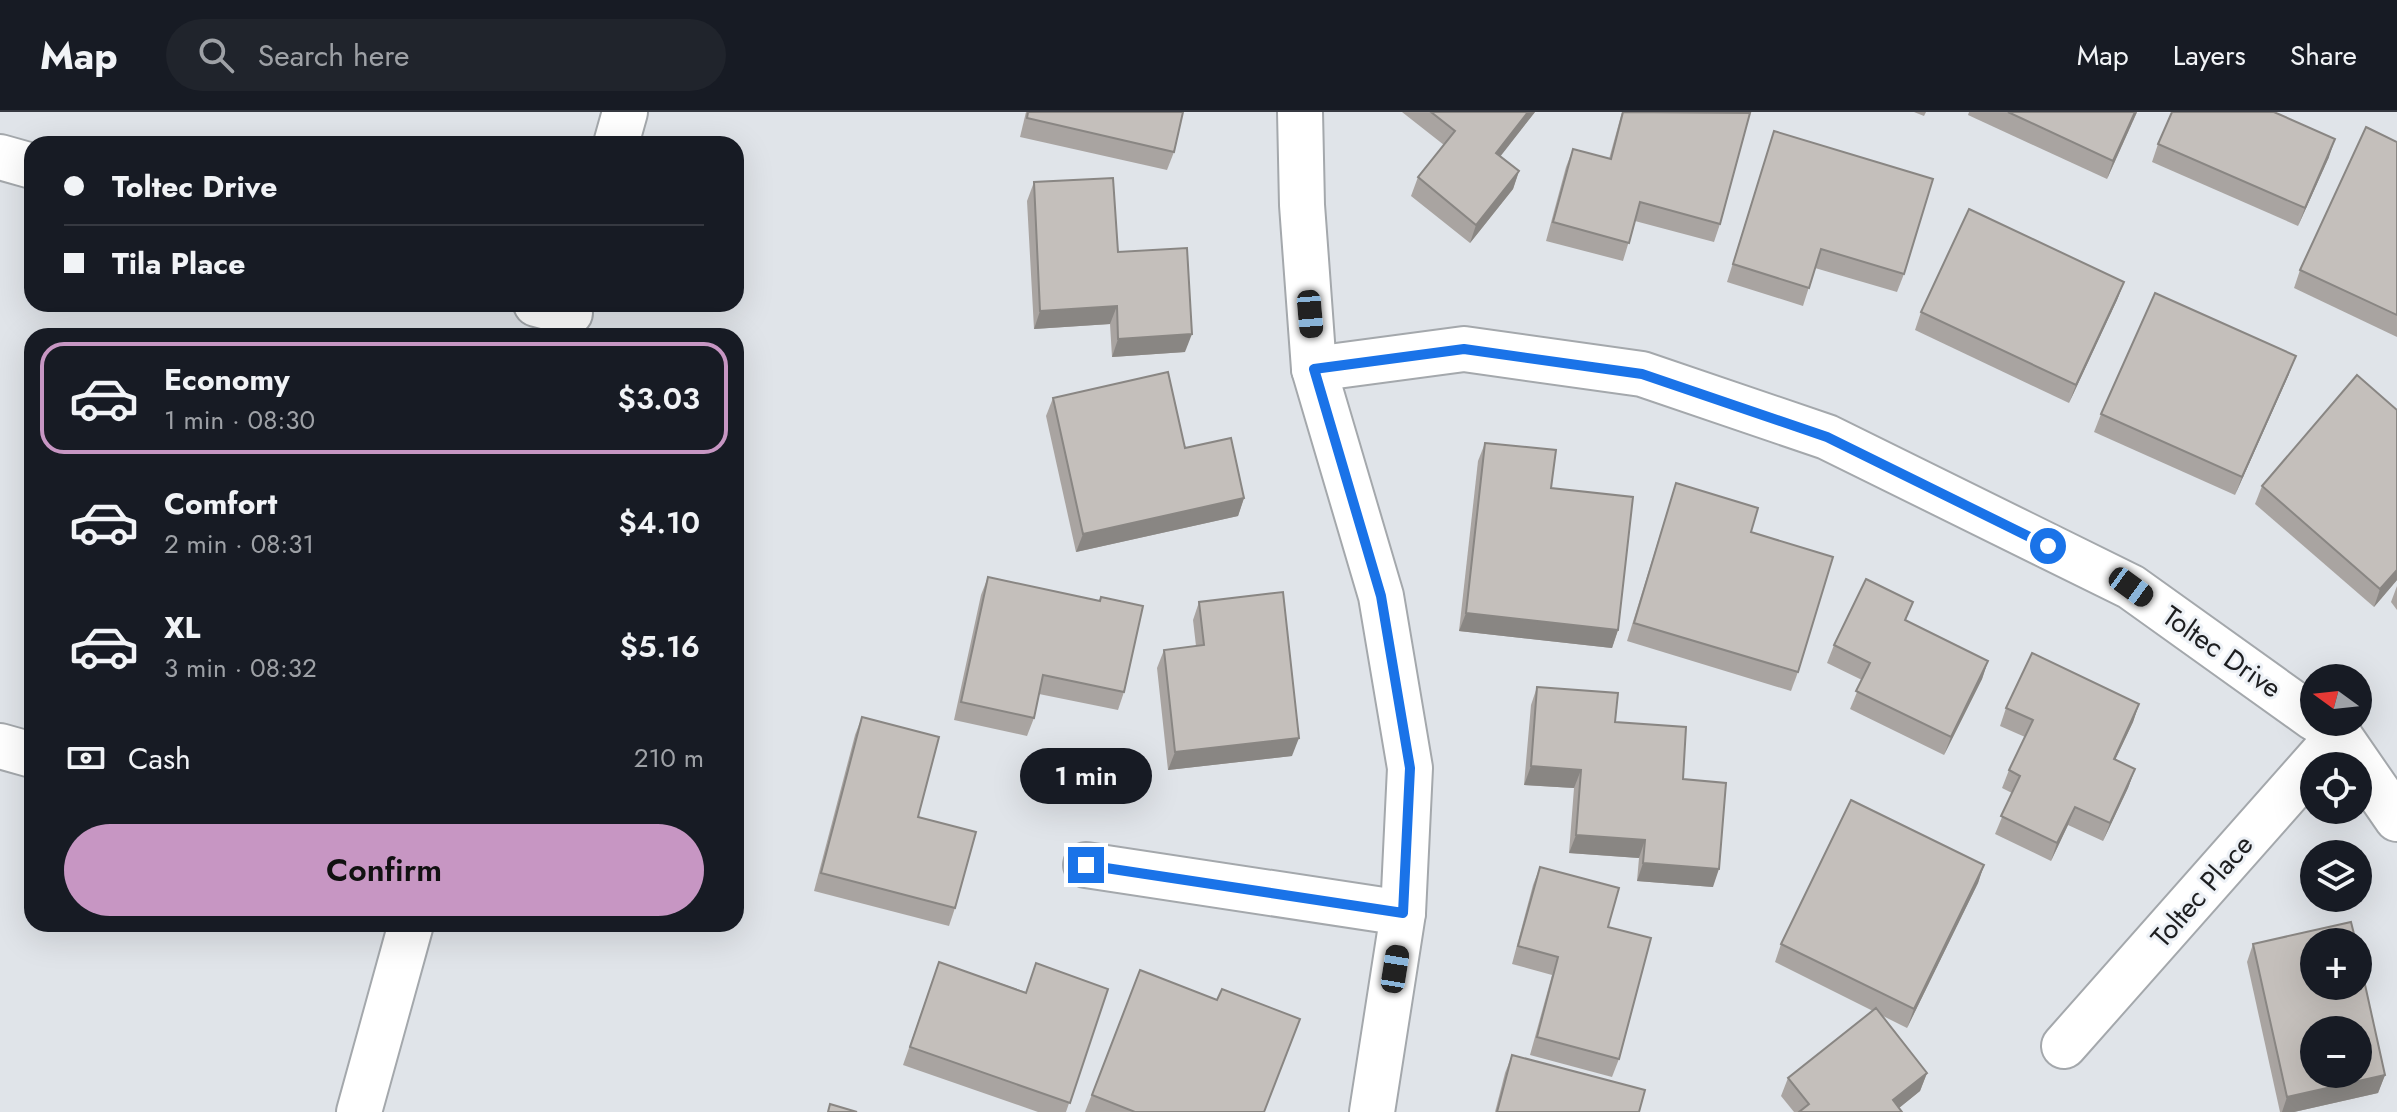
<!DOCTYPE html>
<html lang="en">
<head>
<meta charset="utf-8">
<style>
  body { margin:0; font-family:Jost,sans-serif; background:#20242c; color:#f1f3f6; height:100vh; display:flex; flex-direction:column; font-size:30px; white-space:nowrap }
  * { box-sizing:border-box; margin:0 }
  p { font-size:26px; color:#9ea1a6 }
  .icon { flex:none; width:44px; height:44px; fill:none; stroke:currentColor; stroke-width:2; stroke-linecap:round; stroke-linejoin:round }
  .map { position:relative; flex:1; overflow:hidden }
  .sheet { position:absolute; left:24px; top:216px; width:720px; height:604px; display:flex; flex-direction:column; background:#171b24; border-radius:24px; box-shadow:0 8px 32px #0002 }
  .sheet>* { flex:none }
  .hud { position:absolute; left:24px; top:24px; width:720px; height:176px; border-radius:24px; box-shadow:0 8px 32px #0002; display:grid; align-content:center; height:176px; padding:0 40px; background:#171b24 }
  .needle { width:52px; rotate:285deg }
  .fabs { position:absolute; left:2300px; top:552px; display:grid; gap:16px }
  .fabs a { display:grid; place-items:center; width:72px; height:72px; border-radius:50%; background:#171b24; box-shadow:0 8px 32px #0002; font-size:40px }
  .end { position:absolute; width:36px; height:36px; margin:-18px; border:10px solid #1a73e8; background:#fff; box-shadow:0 0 0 4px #fff }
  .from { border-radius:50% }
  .bubble { position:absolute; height:56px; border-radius:28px; background:#171b24; box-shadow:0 8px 32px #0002; font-size:26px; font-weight:600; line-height:56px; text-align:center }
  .car { position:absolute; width:24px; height:48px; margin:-24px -12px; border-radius:10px; box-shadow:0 0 6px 2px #0007; background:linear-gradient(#222 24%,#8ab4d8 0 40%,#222 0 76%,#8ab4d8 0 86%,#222 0) }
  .hud b { display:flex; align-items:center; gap:28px; height:76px; font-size:30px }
  .hud b+b { border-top:2px solid #363941 }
  .hud i { width:20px; height:20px; background:#f1f3f6 }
  ul { padding:14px 0 0; list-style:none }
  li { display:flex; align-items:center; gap:24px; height:112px; margin:0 16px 12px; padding:0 24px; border:4px solid transparent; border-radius:24px }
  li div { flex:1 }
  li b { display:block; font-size:30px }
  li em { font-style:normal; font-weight:600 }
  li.selected { border-color:#c796c3 }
  li>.icon { width:72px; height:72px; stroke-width:1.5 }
  .pay { display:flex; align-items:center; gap:20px; height:88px; padding:0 40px; font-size:30px }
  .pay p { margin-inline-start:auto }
  .button { display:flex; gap:16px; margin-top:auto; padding:16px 40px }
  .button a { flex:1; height:92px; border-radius:48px; background:#c796c3; color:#111; font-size:32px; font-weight:600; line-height:92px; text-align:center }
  header { display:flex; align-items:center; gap:48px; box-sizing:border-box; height:112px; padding:0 40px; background:#171b24; border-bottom:2px solid #363941 }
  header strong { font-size:38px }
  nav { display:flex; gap:44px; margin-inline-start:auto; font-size:28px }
  .search { width:560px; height:72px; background:#20242c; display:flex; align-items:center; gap:20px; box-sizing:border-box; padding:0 28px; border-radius:44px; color:#9ea1a6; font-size:30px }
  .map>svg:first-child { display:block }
</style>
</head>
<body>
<header>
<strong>Map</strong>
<div class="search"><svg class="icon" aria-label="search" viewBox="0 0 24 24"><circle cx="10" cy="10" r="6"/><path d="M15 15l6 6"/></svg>Search here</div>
<nav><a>Map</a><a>Layers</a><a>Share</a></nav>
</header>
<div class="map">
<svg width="2397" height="1000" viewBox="0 0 2397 1000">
  <rect width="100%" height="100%" fill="#e0e4e9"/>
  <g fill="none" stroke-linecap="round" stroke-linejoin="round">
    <defs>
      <g id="minor">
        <polyline points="1300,0 1302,93 1314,257 1381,484 1410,656 1403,801 1372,1000"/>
        <polyline points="616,32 625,0"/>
        <polyline points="0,45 32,54"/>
        <polyline points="536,192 570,201"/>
        <polyline points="1314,257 1464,237 1642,262 1827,325 2131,475 2314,606"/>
        <polyline points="2320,610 2339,623 2397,707"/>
        <polyline points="0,634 32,643"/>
        <polyline points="1086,753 1403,801"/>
        <polyline points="2064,934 2339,623"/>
        <polyline points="359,1000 411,812"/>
      </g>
    </defs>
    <use href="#minor" stroke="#a4a8ac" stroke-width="48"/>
    <use href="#minor" stroke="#fff" stroke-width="44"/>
  </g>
  <g fill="#a9a4a1">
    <polygon points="1026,0 1183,0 1174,40 1167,58 1020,25"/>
    <polygon points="1402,0 1535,0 1500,44 1519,59 1513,77 1470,131 1411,84 1418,65 1444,33"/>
    <polygon points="1622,0 1747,0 1720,112 1714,130 1635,109 1623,149 1546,129 1566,55 1573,37 1609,47"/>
    <polygon points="1914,0 1926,0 1924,4"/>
    <polygon points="1969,0 2137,0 2107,67 1968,3"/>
    <polygon points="1774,19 1904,162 1897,180 1815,156 1803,194 1727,170"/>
    <polygon points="2397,30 2397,225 2294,176 2300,158"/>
    <polygon points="2158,32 2329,45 2298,114 2152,50"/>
    <polygon points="1034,70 1118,140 1185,240 1112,245 1110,212 1034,217 1027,89"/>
    <polygon points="2124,170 2117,188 2069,291 1915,218 1921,200"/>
    <polygon points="2289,262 2235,383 2094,320 2101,302"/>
    <polygon points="1053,286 1185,336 1244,386 1238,404 1076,440 1046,304"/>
    <polygon points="2397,298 2397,468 2374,495 2255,392 2262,374"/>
    <polygon points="1485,331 1551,376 1618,518 1612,536 1459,519 1478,349"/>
    <polygon points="1676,371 1751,420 1798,560 1791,579 1627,529"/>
    <polygon points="988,465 1124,580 1118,598 1039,582 1034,606 1027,624 954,608 981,483"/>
    <polygon points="2397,474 2397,498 2391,490"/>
    <polygon points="1199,490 1292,644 1168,658 1157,556 1164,538 1196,534 1193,508"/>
    <polygon points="1906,509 1988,549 1982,567 1944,643 1850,597 1862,568 1827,551 1834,533"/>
    <polygon points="1537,575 1615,610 1683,667 1713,775 1637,769 1639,746 1569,741 1574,676 1524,673 1531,593"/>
    <polygon points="2139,592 2133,610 2115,648 2135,657 2128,676 2103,729 2068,713 2051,749 1995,722 2012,681 2002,676 2009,658 2025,625 2000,614 2006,596"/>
    <polygon points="862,605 918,705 955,796 949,814 814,779 855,623"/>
    <polygon points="1984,753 1978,771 1907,916 1881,903 1927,961 1920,979 1899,996 1902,1000 1794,1000 1781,984 1788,966 1873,899 1775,850 1781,832"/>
    <polygon points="1540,755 1608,815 1619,947 1612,965 1530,943 1552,863 1512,852 1533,773"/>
    <polygon points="2253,832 2385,963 2378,981 2294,1000 2280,1000 2247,850"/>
    <polygon points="939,850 1026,880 1108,877 1066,1000 1038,1000 903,953"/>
    <polygon points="1140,858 1217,888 1264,1000 1085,1000"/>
    <polygon points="1512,943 1639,1000 1495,1000 1505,961"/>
  </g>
  <g fill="#898683">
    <polygon points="1528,0 1535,0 1489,59 1496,41"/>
    <polygon points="2135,0 2137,0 2107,67 2113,49"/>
    <polygon points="2335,27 2329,45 2298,114 2305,96"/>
    <polygon points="1519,59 1513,77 1470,131 1476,113"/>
    <polygon points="2124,170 2117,188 2069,291 2076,273"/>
    <polygon points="1117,194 1110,212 1034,217 1040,199"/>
    <polygon points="1192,222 1185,240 1112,245 1118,227"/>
    <polygon points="2296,244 2289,262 2235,383 2242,365"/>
    <polygon points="1244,386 1238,404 1076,440 1083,422"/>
    <polygon points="2397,458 2397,468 2374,495 2380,477"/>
    <polygon points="1466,501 1618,518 1612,536 1459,519"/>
    <polygon points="1988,549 1982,567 1944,643 1951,625"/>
    <polygon points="2139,592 2133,610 2107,665 2114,647"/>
    <polygon points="1299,626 1292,644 1168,658 1175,640"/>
    <polygon points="1531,654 1581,658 1574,676 1524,673"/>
    <polygon points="2135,657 2128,676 2103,729 2110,711"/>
    <polygon points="2075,695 2068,713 2051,749 2057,731"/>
    <polygon points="1576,723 1645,728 1639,746 1569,741"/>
    <polygon points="1643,751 1719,757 1713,775 1637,769"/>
    <polygon points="1984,753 1978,771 1907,916 1914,897"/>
    <polygon points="1927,961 1920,979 1894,1000 1893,988"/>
    <polygon points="2385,963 2378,981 2294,1000 2282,1000 2287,985"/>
  </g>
  <g fill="#c4bfbb" stroke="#898683" stroke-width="2" fill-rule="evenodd">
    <polygon points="1028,0 1183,0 1174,40 1027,6"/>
    <polygon points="1431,0 1528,0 1496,41 1519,59 1476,113 1418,65 1455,19"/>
    <polygon points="1623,0 1750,1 1720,112 1640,90 1629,131 1553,110 1573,37 1611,47"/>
    <polygon points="2008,0 2135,0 2113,49"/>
    <polygon points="2172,0 2274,0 2335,27 2305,96 2158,32"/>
    <polygon points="2366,15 2397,30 2397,203 2300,158"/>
    <polygon points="1774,19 1933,67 1904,162 1821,137 1809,176 1733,152"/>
    <polygon points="1113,66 1118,140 1187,136 1192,222 1118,227 1117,194 1040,199 1034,70"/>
    <polygon points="1969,97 2124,170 2076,273 1921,200"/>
    <polygon points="2155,181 2296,244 2242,365 2101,302"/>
    <polygon points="1168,260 1185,336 1231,326 1244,386 1083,422 1053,286"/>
    <polygon points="2357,263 2397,298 2397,458 2380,477 2262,374"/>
    <polygon points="1485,331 1556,338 1551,376 1633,385 1618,518 1466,501"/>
    <polygon points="1676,371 1758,396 1751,420 1833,445 1798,560 1634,511"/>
    <polygon points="988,465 1100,489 1101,485 1143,494 1124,580 1043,563 1034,606 961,590"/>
    <polygon points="1866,467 1913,490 1905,508 1988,549 1951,625 1856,579 1870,551 1834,533"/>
    <polygon points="1283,480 1299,626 1175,640 1164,538 1204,533 1199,490"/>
    <polygon points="2032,541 2139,592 2114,647 2135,657 2110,711 2075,695 2057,731 2001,704 2020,664 2009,658 2033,608 2006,596"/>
    <polygon points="1537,575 1618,581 1615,610 1686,615 1683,667 1726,671 1719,757 1643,751 1645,728 1576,723 1581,658 1531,654"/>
    <polygon points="862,605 939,625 918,705 976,720 955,796 821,761"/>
    <polygon points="1851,688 1984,753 1914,897 1781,832"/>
    <polygon points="1540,755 1619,776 1608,815 1651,826 1619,947 1537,925 1558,845 1518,834"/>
    <path d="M2351,810L2356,830H2314V874H2358V841L2385,963L2287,985L2253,832ZM2314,918H2358V962H2314Z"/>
    <polygon points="939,850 1026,881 1036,851 1108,877 1070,991 910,935"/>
    <polygon points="1140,858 1217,888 1222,877 1300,907 1264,1000 1135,1000 1092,983"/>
    <polygon points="1876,896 1927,961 1893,988 1902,1000 1799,1000 1809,992 1788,966"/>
    <polygon points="1512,943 1645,978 1639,1000 1497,1000"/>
    <polygon points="830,992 857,1000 828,1000"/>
  </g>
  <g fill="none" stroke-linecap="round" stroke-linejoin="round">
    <polyline stroke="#1a73e8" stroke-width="10" points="1086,753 1403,801 1410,656 1381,484 1314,257 1464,237 1642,262 1827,325 2048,434"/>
  </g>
  <g text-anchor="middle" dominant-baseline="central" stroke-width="6" stroke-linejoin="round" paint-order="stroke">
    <g font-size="28" fill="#1d1e20" stroke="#edf1f6">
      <text transform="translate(2222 540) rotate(35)">Toltec Drive</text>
      <text transform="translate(2202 779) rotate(-49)">Toltec Place</text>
    </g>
  </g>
</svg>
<div class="fabs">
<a><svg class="needle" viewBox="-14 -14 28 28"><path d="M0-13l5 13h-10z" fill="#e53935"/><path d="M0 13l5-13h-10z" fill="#9ea1a6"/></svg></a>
<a><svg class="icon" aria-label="locate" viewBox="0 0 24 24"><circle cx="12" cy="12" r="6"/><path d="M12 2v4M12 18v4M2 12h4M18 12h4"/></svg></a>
<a><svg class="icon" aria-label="layers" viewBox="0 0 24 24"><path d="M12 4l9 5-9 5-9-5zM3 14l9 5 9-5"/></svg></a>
<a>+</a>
<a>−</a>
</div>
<i class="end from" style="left:2048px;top:434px"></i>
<i class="end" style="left:1086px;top:753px"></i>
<div class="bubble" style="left:1020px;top:636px;width:132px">1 min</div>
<i class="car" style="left:1310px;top:202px;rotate:175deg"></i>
<i class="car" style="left:2131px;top:475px;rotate:126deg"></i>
<i class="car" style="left:1395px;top:857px;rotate:9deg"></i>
<div class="hud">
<b><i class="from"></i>Toltec Drive</b>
<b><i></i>Tila Place</b>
</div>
<section class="sheet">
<ul>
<li class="selected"><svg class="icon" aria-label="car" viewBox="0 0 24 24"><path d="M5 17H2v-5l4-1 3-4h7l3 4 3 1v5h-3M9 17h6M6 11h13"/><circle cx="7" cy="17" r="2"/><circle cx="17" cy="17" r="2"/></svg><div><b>Economy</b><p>1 min · 08:30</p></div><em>$3.03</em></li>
<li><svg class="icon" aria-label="car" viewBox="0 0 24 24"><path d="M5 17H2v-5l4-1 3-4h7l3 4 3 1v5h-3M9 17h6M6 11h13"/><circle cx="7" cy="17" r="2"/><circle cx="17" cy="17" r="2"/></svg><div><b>Comfort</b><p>2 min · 08:31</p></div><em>$4.10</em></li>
<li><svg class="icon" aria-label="car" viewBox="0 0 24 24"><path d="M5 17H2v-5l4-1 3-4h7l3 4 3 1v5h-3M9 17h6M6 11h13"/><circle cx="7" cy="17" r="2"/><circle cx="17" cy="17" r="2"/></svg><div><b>XL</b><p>3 min · 08:32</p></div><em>$5.16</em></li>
</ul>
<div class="pay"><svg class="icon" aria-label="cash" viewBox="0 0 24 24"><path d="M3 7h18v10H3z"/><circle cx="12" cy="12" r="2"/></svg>Cash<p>210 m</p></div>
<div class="button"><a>Confirm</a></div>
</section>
</div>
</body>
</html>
